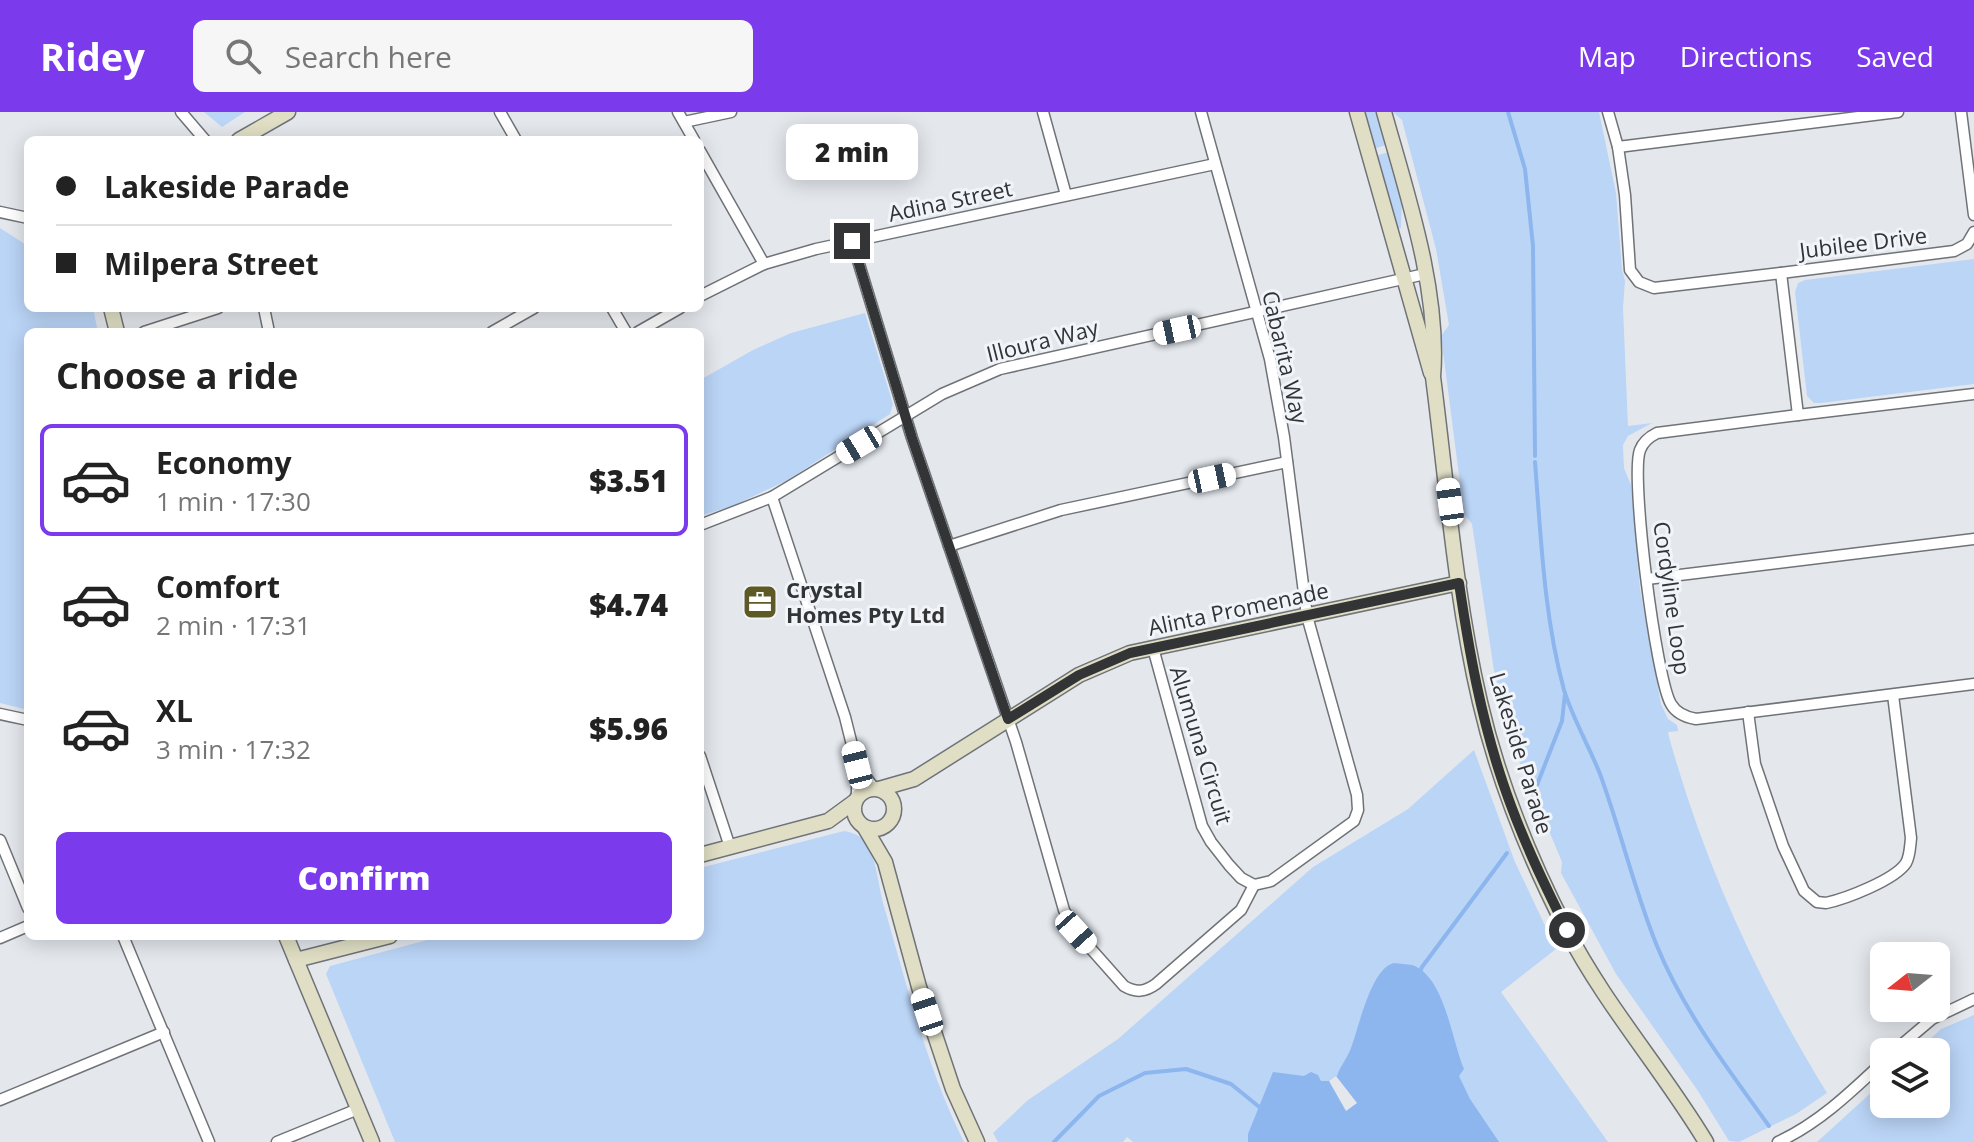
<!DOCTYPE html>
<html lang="en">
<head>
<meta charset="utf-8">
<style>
  body { margin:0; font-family:"Open Sans",sans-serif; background:#f6f6f6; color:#222; height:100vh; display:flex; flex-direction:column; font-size:30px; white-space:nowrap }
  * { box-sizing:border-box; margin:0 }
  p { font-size:26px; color:#767676 }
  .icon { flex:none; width:44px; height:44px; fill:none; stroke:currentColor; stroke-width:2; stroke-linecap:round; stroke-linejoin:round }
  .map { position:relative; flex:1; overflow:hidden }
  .drawer { position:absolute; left:24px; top:216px; width:680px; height:612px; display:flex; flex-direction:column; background:#fff; border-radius:12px; box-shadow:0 4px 20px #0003 }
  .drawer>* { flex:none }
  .banner { position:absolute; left:24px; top:24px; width:680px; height:176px; border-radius:12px; box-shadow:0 4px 20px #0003; display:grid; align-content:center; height:176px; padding:0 32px; background:#fff }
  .needle { width:52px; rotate:253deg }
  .fabs { position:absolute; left:1870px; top:830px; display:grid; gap:16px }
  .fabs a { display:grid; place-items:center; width:80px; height:80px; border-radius:12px; background:#fff; box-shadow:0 4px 20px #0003; font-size:40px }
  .end { position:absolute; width:36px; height:36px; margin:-18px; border:10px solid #333436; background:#fff; box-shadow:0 0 0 4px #fff }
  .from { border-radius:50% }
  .bubble { position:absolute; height:56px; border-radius:12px; background:#fff; box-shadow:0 4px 20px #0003; font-size:26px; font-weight:800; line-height:56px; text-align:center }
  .car { position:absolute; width:24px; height:48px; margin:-24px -12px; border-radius:10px; box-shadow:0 0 6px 2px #0007; background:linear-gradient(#fff 24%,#345 0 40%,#fff 0 76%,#345 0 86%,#fff 0) }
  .banner b { display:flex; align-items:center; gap:28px; height:76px; font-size:30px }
  .banner b+b { border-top:2px solid #e0e0e0 }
  .banner i { width:20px; height:20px; background:#222 }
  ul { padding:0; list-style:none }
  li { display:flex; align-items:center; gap:24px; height:112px; margin:0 16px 12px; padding:0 16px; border:4px solid transparent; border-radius:12px }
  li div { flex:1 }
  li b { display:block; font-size:30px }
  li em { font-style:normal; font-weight:800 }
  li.active { border-color:#7c3aed }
  li>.icon { width:72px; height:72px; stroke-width:1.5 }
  h2 { padding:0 32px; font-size:36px; line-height:96px }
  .action { display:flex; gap:16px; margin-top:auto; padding:16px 32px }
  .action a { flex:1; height:92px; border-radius:12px; background:#7c3aed; color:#fff; font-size:32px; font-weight:800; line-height:92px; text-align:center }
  header { display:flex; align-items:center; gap:48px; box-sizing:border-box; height:112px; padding:0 40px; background:#7c3aed; color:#fff }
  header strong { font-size:38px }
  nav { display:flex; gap:44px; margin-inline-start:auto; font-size:28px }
  .search { width:560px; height:72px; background:#f6f6f6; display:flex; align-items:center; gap:20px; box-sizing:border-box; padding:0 28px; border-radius:12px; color:#767676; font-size:30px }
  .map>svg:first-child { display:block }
</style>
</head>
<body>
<header>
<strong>Ridey</strong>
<div class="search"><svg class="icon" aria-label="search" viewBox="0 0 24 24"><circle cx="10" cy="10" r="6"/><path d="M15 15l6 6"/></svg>Search here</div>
<nav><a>Map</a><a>Directions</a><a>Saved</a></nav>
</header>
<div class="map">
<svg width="1974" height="1030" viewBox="0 0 1974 1030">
  <rect width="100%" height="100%" fill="#e4e8ed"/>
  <g fill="#bbd5f7">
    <polygon points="204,0 245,0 222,15"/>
    <polygon points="1363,0 1377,0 1386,33 1373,37"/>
    <path d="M1393,0H1599L1616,81L1622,157L1625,169L1623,196L1628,314L1652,311L1628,324L1623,333L1624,356L1631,373L1640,477L1661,592L1668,607L1677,613L1678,619L1668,620L1669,625C1705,754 1757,867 1827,981L1796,1002L1739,1030L1729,1029L1698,979L1616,862L1561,761L1562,750L1547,714L1539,710L1511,624L1494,559L1472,412L1464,402L1441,224L1449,213L1436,137L1402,8Z"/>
    <polygon points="1389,40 1402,87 1401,116 1396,117 1375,44"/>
    <polygon points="0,116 28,134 28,196 93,196 98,220 28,220 28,598 0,591"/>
    <polygon points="1974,147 1974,272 1821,291 1814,291 1807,284 1795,180 1798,171 1805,168"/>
    <polygon points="865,201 893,292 890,302 786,369 732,394 700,404 700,268 753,238 791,221"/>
    <polygon points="1474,638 1515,750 1556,837 1501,880 1608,1030 1133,1030 1127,1025 1123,1030 998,1030 993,1021 1028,988 1118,927 1313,755 1408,697"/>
    <path d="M844,719C855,721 864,725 869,735C878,755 879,781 886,801C908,878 928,958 964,1030H395L326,862L330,854L442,824H700V756Z"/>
    <polygon points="1974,903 1974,1030 1817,1030 1884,969 1884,992 1936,992 1936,940 1916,940 1941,917"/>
  </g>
  <path fill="#8cb6ed" d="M1394,851C1399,852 1407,852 1412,853C1445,864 1452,930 1464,957L1459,964L1470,987L1499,1030H1248V1022L1273,960L1304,964L1311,960L1318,963L1321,969H1329L1337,964C1340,954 1347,947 1351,936C1359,915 1371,856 1394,851Z"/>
  <polygon fill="#e4e8ed" points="1336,964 1357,991 1346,999 1329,969"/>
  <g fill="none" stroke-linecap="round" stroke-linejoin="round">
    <g stroke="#8cb6ed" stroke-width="4">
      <polyline points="1508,0 1525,57 1533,134 1535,344"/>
      <path d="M1535,350C1541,426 1544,505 1564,578C1573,607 1589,634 1600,662C1621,719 1634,778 1657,834C1684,900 1728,957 1769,1014"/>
      <polyline points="1535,678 1562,609 1565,582"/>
      <polyline points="1419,863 1422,855 1507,741"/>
      <polyline points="1054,1030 1099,984 1145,961 1186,957 1231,972 1263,998"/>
    </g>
    <defs>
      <g id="street">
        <polyline points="181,0 205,28"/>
        <polyline points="500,0 516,28"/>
        <polyline points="678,0 694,28"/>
        <polyline points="1043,0 1066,83"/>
        <polyline points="1608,0 1618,35 1625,83 1630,158 1639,170 1654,176 1781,161"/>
        <polyline points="1961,0 1974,103"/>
        <polyline points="684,10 731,0"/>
        <polyline points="1618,35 1898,0"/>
        <polyline points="700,39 764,152"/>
        <polyline points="0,100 28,106"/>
        <polyline points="1974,120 1967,132 1954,139 1781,161 1798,303 1974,282"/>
        <path d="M852,129L912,326L1016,630L1064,798L1076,820L1124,874C1136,881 1145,880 1156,872L1241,798L1254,773"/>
        <polyline points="700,184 764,152 816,137 1215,52"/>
        <polyline points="264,196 269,220"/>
        <polyline points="612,196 626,220"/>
        <polyline points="144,220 218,196"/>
        <polyline points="492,220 534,196"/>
        <polyline points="638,220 680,196"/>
        <path d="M1798,303L1657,321C1649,325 1643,330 1640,338C1630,364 1656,567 1671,592C1676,601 1685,605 1696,607L1974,572"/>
        <polyline points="772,385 845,605 857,653 857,684"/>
        <polyline points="700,413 772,385 942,282 1000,257 1425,162"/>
        <polyline points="949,434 1061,398 1287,350"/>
        <polyline points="1647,467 1974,427"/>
        <polyline points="1153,536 1202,714 1211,730 1229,753 1241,766 1254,773 1271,769 1354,709 1358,698 1357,683 1307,504 1284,325 1270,247 1201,0"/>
        <path d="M1748,600L1755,652L1783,734L1804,779L1817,790L1826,791C1845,787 1895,768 1906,751C1910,744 1910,735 1911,726L1893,583"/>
        <polyline points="0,602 28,608"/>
        <polyline points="700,644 730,735"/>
        <polyline points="858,655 874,676"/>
        <polyline points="0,728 28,796"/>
        <polyline points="123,824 209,1030"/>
        <polyline points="0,826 28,814"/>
        <polyline points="1893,940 1932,907 1974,887"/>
        <polyline points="0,988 164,920"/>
        <polyline points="277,1030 358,997"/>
        <path d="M1778,1030C1819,1011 1851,980 1884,949"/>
      </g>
      <g id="secondary">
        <polyline points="1357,0 1431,261"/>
        <path d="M1384,0C1407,82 1440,179 1433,265C1447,373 1455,483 1480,590C1498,668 1529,745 1566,817C1605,893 1662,957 1706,1030"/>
        <polyline points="239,28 288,0"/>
        <polyline points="111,196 117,220"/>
        <circle cx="874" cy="697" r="20"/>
        <polyline points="879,677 914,667 1079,563 1130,541 1459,471"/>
        <polyline points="865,716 885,750 919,875 953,977 977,1030"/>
        <polyline points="700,743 828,709 854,690"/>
        <polyline points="286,824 372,1030"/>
        <polyline points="296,848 390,824"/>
      </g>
    </defs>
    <use href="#street" stroke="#6f7377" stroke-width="13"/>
    <use href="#secondary" stroke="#6f7377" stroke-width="17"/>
    <use href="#street" stroke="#fff" stroke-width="10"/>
    <use href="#secondary" stroke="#e0dfc5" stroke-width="14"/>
  </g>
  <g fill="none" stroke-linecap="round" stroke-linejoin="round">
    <path stroke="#333436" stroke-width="10" d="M852,129L912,326L1008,607L1079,563L1130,541L1459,471C1469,539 1481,606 1503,671C1520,722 1543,770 1567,818"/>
  </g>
  <defs>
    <symbol id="office-square" viewBox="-11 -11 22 22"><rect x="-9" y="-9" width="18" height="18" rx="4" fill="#5d5a26" stroke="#f1f5fa"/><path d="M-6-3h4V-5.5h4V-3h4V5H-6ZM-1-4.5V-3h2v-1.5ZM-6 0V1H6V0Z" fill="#fff"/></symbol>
  </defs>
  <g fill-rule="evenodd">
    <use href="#office-square" x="740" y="470" width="40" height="40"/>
  </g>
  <g text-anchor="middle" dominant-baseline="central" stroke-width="6" stroke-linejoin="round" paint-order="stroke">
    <g font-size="22" fill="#333436" stroke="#f1f5fa">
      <text transform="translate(950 88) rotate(-12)">Adina Street</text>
      <text transform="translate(1863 130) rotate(-7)">Jubilee Drive</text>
      <text transform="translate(1042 228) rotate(-14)">Illoura Way</text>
      <text transform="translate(1286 245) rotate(77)">Cabarita Way</text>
      <text transform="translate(1673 486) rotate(82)">Cordyline Loop</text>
      <text transform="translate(1238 496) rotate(-12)">Alinta Promenade</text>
      <text transform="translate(1202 633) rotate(73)">Alumuna Circuit</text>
      <text transform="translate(1522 641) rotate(73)">Lakeside Parade</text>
    </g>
    <g font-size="22" font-weight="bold" fill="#333436" stroke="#f1f5fa" text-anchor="start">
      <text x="786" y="477">Crystal<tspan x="786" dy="25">Homes Pty Ltd</tspan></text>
    </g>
  </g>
</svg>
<div class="fabs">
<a><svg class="needle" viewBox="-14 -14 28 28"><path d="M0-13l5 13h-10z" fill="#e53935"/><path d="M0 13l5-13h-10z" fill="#767676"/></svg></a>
<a><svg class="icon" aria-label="layers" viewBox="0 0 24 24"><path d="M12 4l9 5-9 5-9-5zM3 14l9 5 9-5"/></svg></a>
</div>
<i class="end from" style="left:1567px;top:818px"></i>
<i class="end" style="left:852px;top:129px"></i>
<div class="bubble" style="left:786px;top:12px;width:132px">2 min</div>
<i class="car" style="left:1177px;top:218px;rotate:258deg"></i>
<i class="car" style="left:859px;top:333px;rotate:239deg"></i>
<i class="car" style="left:1212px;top:366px;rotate:78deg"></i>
<i class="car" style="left:1450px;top:390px;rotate:352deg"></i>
<i class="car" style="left:857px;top:653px;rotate:346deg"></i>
<i class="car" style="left:1076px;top:820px;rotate:138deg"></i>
<i class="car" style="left:927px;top:900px;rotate:342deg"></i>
<div class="banner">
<b><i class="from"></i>Lakeside Parade</b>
<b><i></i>Milpera Street</b>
</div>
<section class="drawer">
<h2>Choose a ride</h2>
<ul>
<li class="active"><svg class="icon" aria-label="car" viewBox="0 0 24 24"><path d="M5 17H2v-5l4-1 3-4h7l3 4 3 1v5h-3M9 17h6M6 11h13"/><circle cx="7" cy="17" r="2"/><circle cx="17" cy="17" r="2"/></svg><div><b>Economy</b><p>1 min · 17:30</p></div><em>$3.51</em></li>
<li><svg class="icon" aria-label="car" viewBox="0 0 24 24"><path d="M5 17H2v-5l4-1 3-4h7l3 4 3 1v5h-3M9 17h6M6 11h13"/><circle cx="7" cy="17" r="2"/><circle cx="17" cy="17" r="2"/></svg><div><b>Comfort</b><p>2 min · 17:31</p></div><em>$4.74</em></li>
<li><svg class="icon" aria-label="car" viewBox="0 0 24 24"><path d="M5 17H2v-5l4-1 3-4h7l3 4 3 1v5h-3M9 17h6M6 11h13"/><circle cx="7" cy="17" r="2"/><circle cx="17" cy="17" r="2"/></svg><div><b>XL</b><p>3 min · 17:32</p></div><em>$5.96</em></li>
</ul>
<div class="action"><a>Confirm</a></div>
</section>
</div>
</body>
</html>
